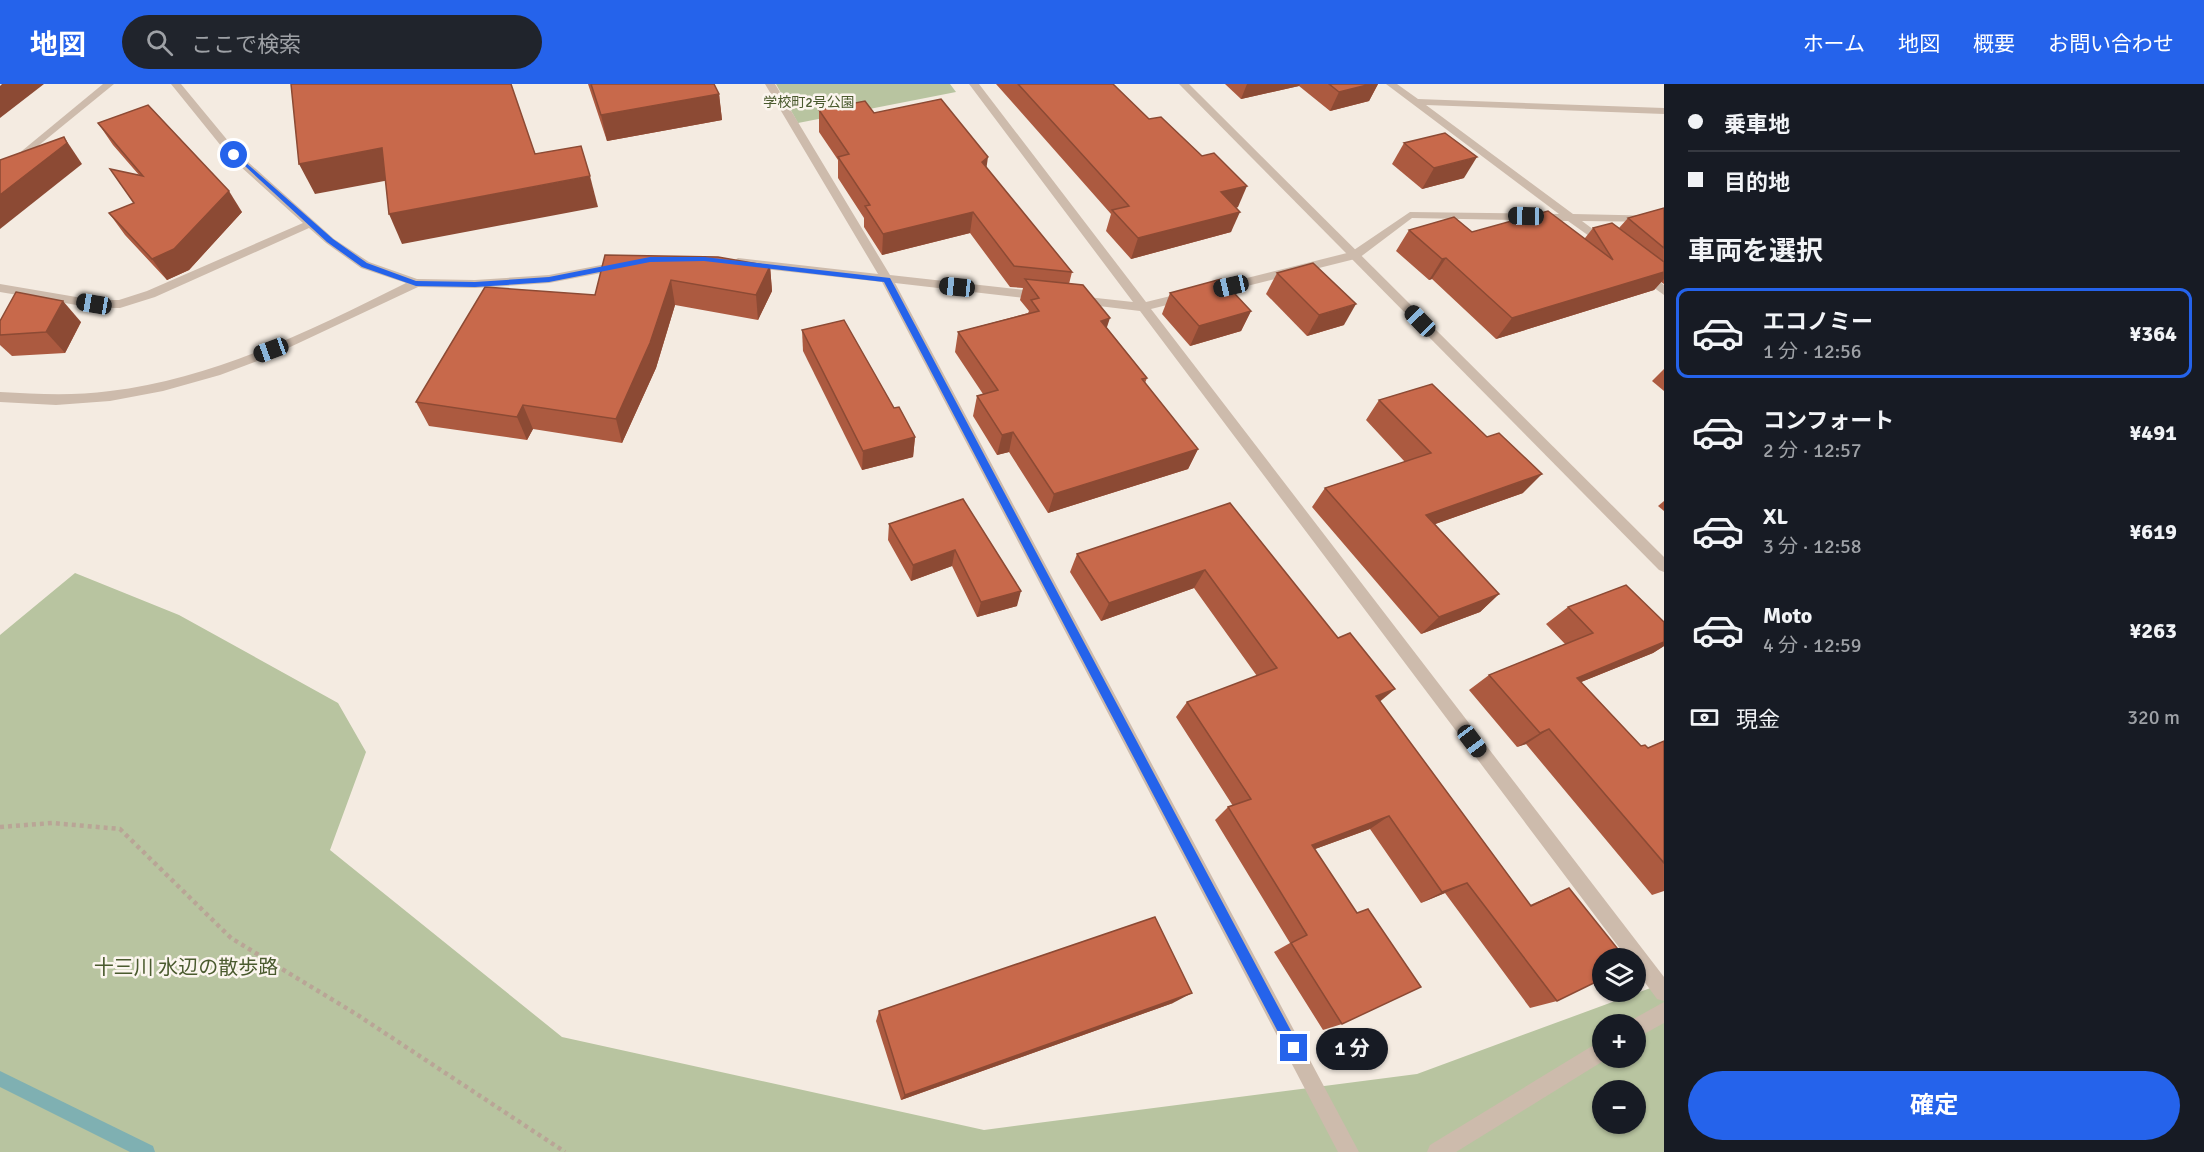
<!DOCTYPE html>
<html lang="ja">
<head>
<meta charset="utf-8">
<style>
  body { margin:0; font-family:Signika,"Noto Sans JP",sans-serif; background:#20242c; color:#f1f3f6; height:100vh; display:flex; flex-direction:column; font-size:22px; white-space:nowrap }
  * { box-sizing:border-box; margin:0 }
  p { font-size:20px; color:#9ea1a6 }
  .icon { flex:none; width:33px; height:33px; fill:none; stroke:currentColor; stroke-width:2; stroke-linecap:round; stroke-linejoin:round }
  .map { position:relative; flex:1; overflow:hidden }
  .sheet { display:flex; flex-direction:column; background:#171b24; width:540px }
  .sheet>* { flex:none }
  .top-card { display:grid; align-content:center; height:132px; padding:0 24px; background:#171b24 }
  .fabs { position:absolute; left:1592px; top:864px; display:grid; gap:12px }
  .fabs a { display:grid; place-items:center; width:54px; height:54px; border-radius:50%; background:#171b24; box-shadow:0 2px 4px #0004; font-size:30px }
  .end { position:absolute; width:27px; height:27px; margin:-14px; border:8px solid #2563eb; background:#fff; box-shadow:0 0 0 3px #fff }
  .from { border-radius:50% }
  .bubble { position:absolute; height:42px; border-radius:21px; background:#171b24; box-shadow:0 2px 4px #0004; font-size:20px; font-weight:700; line-height:42px; text-align:center }
  .car { position:absolute; width:18px; height:36px; margin:-18px -9px; border-radius:8px; box-shadow:0 0 4px 2px #0007; background:linear-gradient(#222 24%,#8ab4d8 0 40%,#222 0 76%,#8ab4d8 0 86%,#222 0) }
  .top-card b { display:flex; align-items:center; gap:21px; height:57px; font-size:22px }
  .top-card b+b { border-top:2px solid #363941 }
  .top-card i { width:15px; height:15px; background:#f1f3f6 }
  ul { padding:0; list-style:none }
  li { display:flex; align-items:center; gap:18px; height:90px; margin:0 12px 9px; padding:0 12px; border:3px solid transparent; border-radius:12px }
  li div { flex:1 }
  li b { display:block; font-size:22px }
  li em { font-style:normal; font-weight:700 }
  li.active { border-color:#2563eb }
  li>.icon { width:54px; height:54px; stroke-width:1.5 }
  h2 { padding:0 24px; font-size:27px; line-height:72px }
  .pay { display:flex; align-items:center; gap:15px; height:66px; padding:0 24px; font-size:22px }
  .pay p { margin-inline-start:auto }
  .primary-button { display:flex; gap:12px; margin-top:auto; padding:12px 24px }
  .primary-button a { flex:1; height:69px; border-radius:36px; background:#2563eb; color:#fff; font-size:24px; font-weight:700; line-height:69px; text-align:center }
  header { display:flex; align-items:center; gap:36px; box-sizing:border-box; height:84px; padding:0 30px; background:#2563eb; color:#fff }
  header strong { font-size:28px }
  nav { display:flex; gap:33px; margin-inline-start:auto; font-size:21px }
  .search { width:420px; height:54px; background:#20242c; display:flex; align-items:center; gap:15px; box-sizing:border-box; padding:0 21px; border-radius:33px; color:#9ea1a6; font-size:22px }
  main { display:flex; flex:1; min-height:0 }
  .map>svg:first-child { display:block }
</style>
</head>
<body>
<header>
<strong>地図</strong>
<div class="search"><svg class="icon" aria-label="search" viewBox="0 0 24 24"><circle cx="10" cy="10" r="6"/><path d="M15 15l6 6"/></svg>ここで検索</div>
<nav><a>ホーム</a><a>地図</a><a>概要</a><a>お問い合わせ</a></nav>
</header>
<main>
<div class="map">
<svg width="1664" height="1068" viewBox="0 0 1664 1068">
  <rect width="100%" height="100%" fill="#f4ebe1"/>
  <g fill="#b8c4a0" fill-rule="evenodd">
    <polygon points="776,0 950,0 956,8 798,39"/>
    <path d="M75,489L179,531L338,619L366,668L330,766L562,953L984,1046L1417,990L1664,899V1068H0V551ZM1602,940H1635V974H1602ZM1602,1006H1635V1040H1602Z"/>
  </g>
  <g fill="none" stroke-linecap="round" stroke-linejoin="round">
    <polygon fill="#7fb0b2" fill-rule="evenodd" points="0,987 153,1062 155,1068 130,1068 0,1003"/>
    <polyline stroke="#b9a596" stroke-width="4.5" stroke-dasharray="4 4" stroke-linecap="butt" points="0,743 52,739 120,745 231,854 356,930 565,1068"/>
    <g fill="#cdbbac" fill-rule="evenodd">
      <polygon points="103,0 114,0 0,93 0,85"/>
      <path d="M171,0H181L238,69L334,155L369,178L417,195L475,196L549,191L622,177L628,181L622,185L549,199L475,204L418,203L271,272L220,291L163,307L110,317L56,321L0,318V308C37,310 73,312 110,307C215,294 312,246 406,199L361,184L326,159L309,144L155,213L120,224H94L0,208V200L94,216H119L147,207L303,139L230,73Z"/>
      <polygon points="765,0 775,0 890,191 1042,208 1048,212 1042,216 895,199 1359,1068 1338,1068 882,198 738,182 732,178 738,174 878,190"/>
      <polygon points="969,0 979,0 1146,218 1187,208 1191,209 1191,215 1151,225 1664,893 1664,917 1657,915 1635,885 1635,874 1627,874 1140,227 1074,219 1074,213 1078,212 1133,218"/>
      <polygon points="1386,0 1397,0 1418,15 1664,24 1664,30 1426,21 1573,130 1664,132 1664,138 1582,137 1610,158 1612,160 1606,164 1568,137 1412,134 1359,174 1211,211 1207,210 1207,204 1351,168 1410,128 1559,130"/>
      <polygon points="1643,186 1664,201 1664,211 1639,193 1637,190"/>
      <polygon points="1664,918 1664,939 1635,955 1635,940 1627,940 1628,938"/>
      <polygon points="1602,956 1602,974 1608,974 1456,1068 1427,1068 1430,1061"/>
    </g>
    <polygon fill="#cdbbac" fill-rule="evenodd" points="1179,0 1189,0 1664,473 1664,488 1659,486"/>
  </g>
  <g fill="#ac5a40">
    <polygon points="588,0 714,0 719,10 722,36 607,57"/>
    <polygon points="996,0 1113,0 1238,123 1236,124 1231,148 1131,175 1106,147 1111,130"/>
    <polygon points="1225,0 1378,0 1369,17 1330,27 1299,2 1241,15"/>
    <polygon points="819,26 874,29 986,83 1072,188 1069,200 1107,244 1147,294 1145,299 1198,365 1188,385 1048,429 1009,368 997,371 973,332 977,312 983,310 955,268 958,248 1028,229 1029,227 1020,216 1023,204 1010,203 970,149 882,171 864,143 864,134 838,94 838,76 819,48"/>
    <polygon points="98,39 242,128 189,186 167,196 125,151 109,129 134,119 139,91 113,61"/>
    <polygon points="1404,59 1464,94 1422,105 1392,80"/>
    <polygon points="1664,124 1664,200 1661,198 1654,206 1496,255 1432,195 1429,196 1396,167 1409,146 1585,154 1593,144 1619,144 1628,134"/>
    <polygon points="605,171 770,182 772,207 758,236 675,221 656,284 622,359 533,345 527,356 429,342 416,318 595,211"/>
    <polygon points="1277,189 1344,241 1307,252 1266,210"/>
    <polygon points="1170,209 1251,227 1241,247 1190,262 1162,230"/>
    <polygon points="0,237 81,238 65,269 12,272 0,261"/>
    <polygon points="802,246 894,324 915,353 913,373 862,386 803,267"/>
    <polygon points="1664,285 1664,307 1652,297"/>
    <polygon points="1379,316 1523,409 1435,440 1499,510 1480,528 1421,550 1312,423 1325,404 1405,378 1366,336"/>
    <polygon points="963,415 1017,522 977,533 952,482 911,497 888,456 889,440"/>
    <polygon points="1664,417 1664,427 1658,422"/>
    <polygon points="1230,419 1380,618 1530,821 1569,804 1557,917 1530,924 1445,809 1421,819 1370,745 1315,765 1342,940 1323,946 1274,868 1290,859 1215,736 1228,723 1233,722 1176,633 1187,618 1257,592 1194,504 1101,537 1070,488 1077,470"/>
    <polygon points="1568,523 1664,538 1664,562 1653,569 1581,598 1641,662 1648,664 1664,657 1664,807 1652,811 1526,660 1517,663 1469,606 1489,591 1565,560 1546,540"/>
    <polygon points="1173,919 901,1016 876,937 879,927"/>
  </g>
  <g fill="#8c4a34">
    <polygon points="2,0 44,0 0,34 0,2"/>
    <polygon points="1247,0 1300,0 1299,2 1241,15"/>
    <polygon points="1371,0 1378,0 1369,17 1330,27 1339,8"/>
    <polygon points="719,10 722,36 607,57 601,31"/>
    <polygon points="64,53 82,80 0,145 0,111"/>
    <polygon points="382,64 395,95 315,110 299,80"/>
    <polygon points="988,73 985,94 982,78"/>
    <polygon points="1477,73 1464,94 1422,105 1434,84"/>
    <polygon points="590,92 598,123 402,160 389,130"/>
    <polygon points="1247,102 1238,123 1213,129 1221,108"/>
    <polygon points="229,107 242,128 189,186 167,196 152,175"/>
    <polygon points="973,128 970,149 882,171 883,150"/>
    <polygon points="1240,128 1231,148 1131,175 1138,154"/>
    <polygon points="1446,174 1432,195 1429,196 1442,175"/>
    <polygon points="770,182 772,207 758,236 756,211"/>
    <polygon points="1664,188 1664,195 1654,206 1496,255 1512,234"/>
    <polygon points="671,196 675,221 656,284 622,359 616,335"/>
    <polygon points="63,217 81,238 65,269 46,248"/>
    <polygon points="1356,220 1344,241 1307,252 1319,231"/>
    <polygon points="1251,227 1241,247 1190,262 1199,242"/>
    <polygon points="1110,234 1103,255 1101,237"/>
    <polygon points="523,321 533,345 527,356 517,333"/>
    <polygon points="1013,348 1009,368 997,371 1002,351"/>
    <polygon points="915,353 913,373 862,386 863,367"/>
    <polygon points="1198,365 1188,385 1048,429 1054,410"/>
    <polygon points="1542,390 1523,409 1410,449 1426,431"/>
    <polygon points="955,466 952,482 911,497 913,481"/>
    <polygon points="1205,486 1194,504 1101,537 1109,519"/>
    <polygon points="1021,507 1017,522 977,533 981,518"/>
    <polygon points="1499,510 1480,528 1421,550 1439,533"/>
    <polygon points="1664,558 1664,562 1653,569 1554,609 1577,594"/>
    <polygon points="1395,605 1377,620 1376,612"/>
    <polygon points="1549,645 1526,660 1517,663 1540,649"/>
    <polygon points="1389,732 1370,745 1296,772 1312,761"/>
    <polygon points="1467,799 1445,809 1421,819 1442,808"/>
    <polygon points="1192,909 1173,919 901,1016 905,1011"/>
  </g>
  <g fill="#c8694b" stroke="#8c4a34" stroke-width="1.5">
    <polygon points="291,0 511,0 535,70 581,62 590,92 389,130 382,64 299,80"/>
    <polygon points="591,0 714,0 719,10 601,31"/>
    <polygon points="1018,0 1113,0 1149,35 1161,33 1202,72 1214,69 1247,102 1221,108 1240,128 1138,154 1112,126 1129,122"/>
    <polygon points="1329,0 1371,0 1339,8"/>
    <polygon points="941,15 988,73 982,78 1072,188 1014,182 973,128 883,150 865,122 870,121 838,73 849,70 819,26 865,17 874,29"/>
    <polygon points="148,21 229,107 174,165 152,175 109,129 134,119 110,85 143,92 98,39"/>
    <polygon points="1445,49 1477,73 1434,84 1404,59"/>
    <polygon points="64,53 67,59 0,111 0,76"/>
    <polygon points="1664,124 1664,164 1628,134"/>
    <polygon points="1548,127 1613,176 1593,144 1612,139 1664,178 1664,188 1512,234 1446,174 1442,175 1409,146 1454,133 1472,148"/>
    <polygon points="605,171 718,173 770,182 756,211 671,196 650,259 616,335 523,321 517,333 416,318 485,203 595,211"/>
    <polygon points="1313,179 1356,220 1319,231 1277,189"/>
    <polygon points="1025,195 1083,201 1110,234 1101,237 1147,294 1142,295 1198,365 1054,410 1013,348 1002,351 977,312 998,306 958,248 1039,227 1031,216 1039,214"/>
    <polygon points="1221,195 1251,227 1199,242 1170,209"/>
    <polygon points="16,208 63,217 46,248 0,251 0,237"/>
    <polygon points="844,236 894,324 899,323 915,353 863,367 802,246"/>
    <polygon points="1432,300 1487,353 1499,349 1542,390 1426,431 1499,510 1439,533 1325,404 1431,369 1379,316"/>
    <polygon points="963,415 1021,507 981,518 955,466 913,481 889,440"/>
    <polygon points="1230,419 1338,554 1350,549 1395,605 1376,612 1531,822 1569,804 1625,874 1602,874 1602,895 1557,917 1467,799 1442,808 1389,732 1312,761 1357,829 1368,825 1421,903 1342,940 1291,859 1307,851 1228,723 1251,715 1187,618 1277,584 1205,486 1109,519 1077,470"/>
    <polygon points="1626,501 1664,538 1664,558 1577,594 1641,662 1645,661 1648,664 1664,657 1664,779 1549,645 1540,649 1489,591 1593,549 1568,523"/>
    <polygon points="1155,833 1192,909 905,1011 879,927"/>
  </g>
  <polygon fill="#2563eb" points="232,70 236,70 333,155 367,179 416,197 475,198 549,193 650,173 704,173 890,194 1298,960 1298,969 1289,969 884,198 704,177 650,178 549,198 475,203 416,202 362,183 327,158"/>
  <g text-anchor="middle" dominant-baseline="central" stroke-width="5" stroke-linejoin="round" paint-order="stroke">
    <g font-size="14" fill="#4a5a2e" stroke="#fbf5ee">
      <text x="809" y="18">学校町2号公園</text>
    </g>
    <g font-size="20" fill="#4a5a2e" stroke="#fbf5ee">
      <text x="186" y="883">十三川 水辺の散歩路</text>
    </g>
  </g>
</svg>
<div class="fabs">
<a><svg class="icon" aria-label="layers" viewBox="0 0 24 24"><path d="M12 4l9 5-9 5-9-5zM3 14l9 5 9-5"/></svg></a>
<a>+</a>
<a>−</a>
</div>
<i class="end from" style="left:234px;top:71px"></i>
<i class="end" style="left:1294px;top:964px"></i>
<div class="bubble" style="left:1316px;top:944px;width:72px">1 分</div>
<i class="car" style="left:1526px;top:132px;rotate:271deg"></i>
<i class="car" style="left:1231px;top:202px;rotate:257deg"></i>
<i class="car" style="left:957px;top:203px;rotate:276deg"></i>
<i class="car" style="left:94px;top:220px;rotate:280deg"></i>
<i class="car" style="left:1420px;top:237px;rotate:316deg"></i>
<i class="car" style="left:271px;top:266px;rotate:250deg"></i>
<i class="car" style="left:1472px;top:657px;rotate:143deg"></i>
</div>
<section class="sheet">
<div class="top-card">
<b><i class="from"></i>乗車地</b>
<b><i></i>目的地</b>
</div>
<h2>車両を選択</h2>
<ul>
<li class="active"><svg class="icon" aria-label="car" viewBox="0 0 24 24"><path d="M5 17H2v-5l4-1 3-4h7l3 4 3 1v5h-3M9 17h6M6 11h13"/><circle cx="7" cy="17" r="2"/><circle cx="17" cy="17" r="2"/></svg><div><b>エコノミー</b><p>1 分 · 12:56</p></div><em>¥364</em></li>
<li><svg class="icon" aria-label="car" viewBox="0 0 24 24"><path d="M5 17H2v-5l4-1 3-4h7l3 4 3 1v5h-3M9 17h6M6 11h13"/><circle cx="7" cy="17" r="2"/><circle cx="17" cy="17" r="2"/></svg><div><b>コンフォート</b><p>2 分 · 12:57</p></div><em>¥491</em></li>
<li><svg class="icon" aria-label="car" viewBox="0 0 24 24"><path d="M5 17H2v-5l4-1 3-4h7l3 4 3 1v5h-3M9 17h6M6 11h13"/><circle cx="7" cy="17" r="2"/><circle cx="17" cy="17" r="2"/></svg><div><b>XL</b><p>3 分 · 12:58</p></div><em>¥619</em></li>
<li><svg class="icon" aria-label="car" viewBox="0 0 24 24"><path d="M5 17H2v-5l4-1 3-4h7l3 4 3 1v5h-3M9 17h6M6 11h13"/><circle cx="7" cy="17" r="2"/><circle cx="17" cy="17" r="2"/></svg><div><b>Moto</b><p>4 分 · 12:59</p></div><em>¥263</em></li>
</ul>
<div class="pay"><svg class="icon" aria-label="cash" viewBox="0 0 24 24"><path d="M3 7h18v10H3z"/><circle cx="12" cy="12" r="2"/></svg>現金<p>320 m</p></div>
<div class="primary-button"><a>確定</a></div>
</section>
</main>
</body>
</html>
